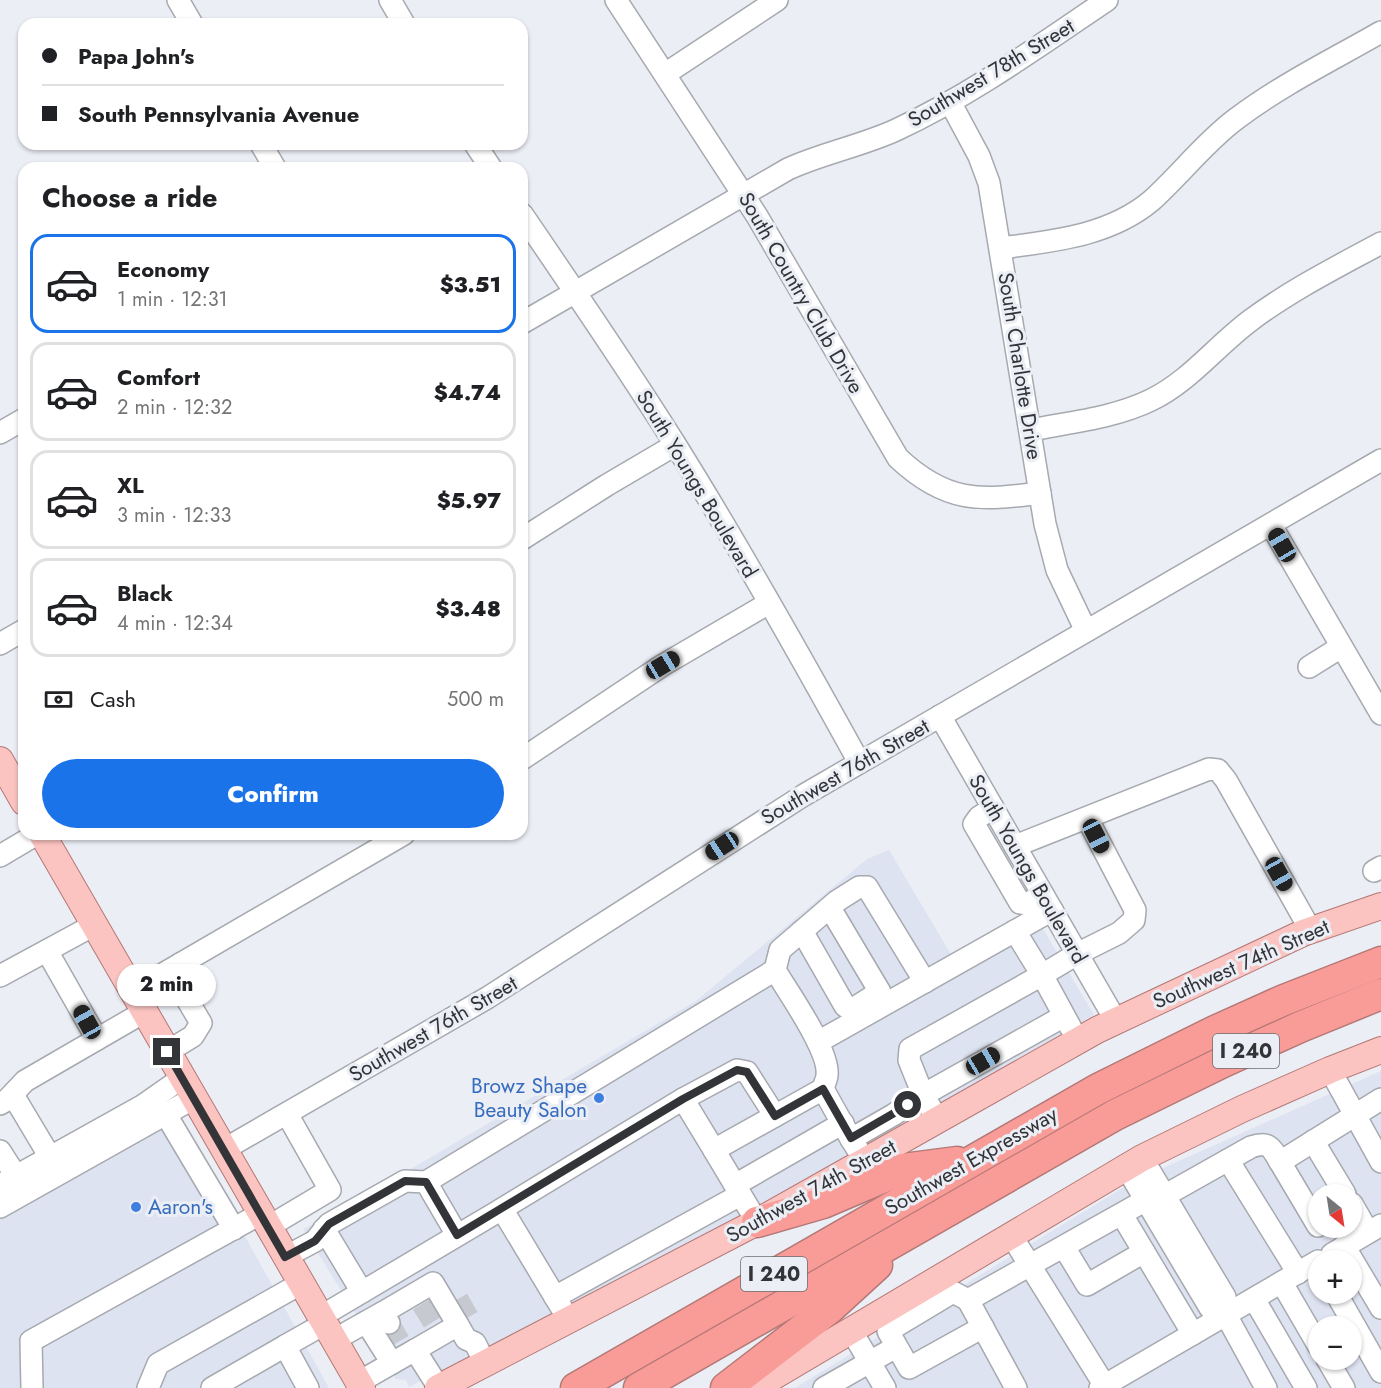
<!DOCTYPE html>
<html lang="en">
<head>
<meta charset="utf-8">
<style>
  body { margin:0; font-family:Jost,sans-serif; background:#f6f6f6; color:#202124; height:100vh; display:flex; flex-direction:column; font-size:22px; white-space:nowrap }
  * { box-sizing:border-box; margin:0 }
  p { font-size:20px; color:#757577 }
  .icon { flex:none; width:33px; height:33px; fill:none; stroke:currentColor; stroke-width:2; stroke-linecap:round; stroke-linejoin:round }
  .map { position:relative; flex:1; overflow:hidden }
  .panel { position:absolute; left:18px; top:162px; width:510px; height:678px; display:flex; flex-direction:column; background:#fff; border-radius:18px; box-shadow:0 2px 4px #0004 }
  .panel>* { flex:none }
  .banner { position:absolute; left:18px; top:18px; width:510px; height:132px; border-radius:18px; box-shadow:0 2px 4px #0004; display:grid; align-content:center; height:132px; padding:0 24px; background:#fff }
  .needle { width:39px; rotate:150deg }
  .tools { position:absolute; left:1308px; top:1184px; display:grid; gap:12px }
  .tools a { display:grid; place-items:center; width:54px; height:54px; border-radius:50%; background:#fff; box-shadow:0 2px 4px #0004; font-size:30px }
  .end { position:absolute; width:27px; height:27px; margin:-14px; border:8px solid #333437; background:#fff; box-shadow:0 0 0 3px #fff }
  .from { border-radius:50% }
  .bubble { position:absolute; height:42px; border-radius:21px; background:#fff; box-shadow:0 2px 4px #0004; font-size:20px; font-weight:800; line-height:42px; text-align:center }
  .car { position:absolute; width:18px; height:36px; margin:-18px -9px; border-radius:8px; box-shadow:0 0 4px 2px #0007; background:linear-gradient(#222 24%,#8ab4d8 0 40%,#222 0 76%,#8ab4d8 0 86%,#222 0) }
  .banner b { display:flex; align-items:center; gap:21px; height:57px; font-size:22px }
  .banner b+b { border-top:2px solid #e0e0e0 }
  .banner i { width:15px; height:15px; background:#202124 }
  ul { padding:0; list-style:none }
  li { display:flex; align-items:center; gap:18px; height:99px; margin:0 12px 9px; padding:0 12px; border:3px solid #e0e0e0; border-radius:18px }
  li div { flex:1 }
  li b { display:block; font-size:22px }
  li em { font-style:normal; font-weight:800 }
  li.selected { border-color:#1a73e8 }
  li>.icon { width:54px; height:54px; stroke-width:1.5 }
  h2 { padding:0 24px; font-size:27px; line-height:72px }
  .pay { display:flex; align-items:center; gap:15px; height:66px; padding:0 24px; font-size:22px }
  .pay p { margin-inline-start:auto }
  .primary-button { display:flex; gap:12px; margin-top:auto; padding:12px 24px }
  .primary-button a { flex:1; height:69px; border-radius:36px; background:#1a73e8; color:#fff; font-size:24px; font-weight:800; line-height:69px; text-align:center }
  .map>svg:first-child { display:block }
</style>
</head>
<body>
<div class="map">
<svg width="1381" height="1388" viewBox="0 0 1381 1388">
  <rect width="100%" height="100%" fill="#ebeef5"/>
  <g fill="#dee3f1" fill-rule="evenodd">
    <polygon points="889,850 955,961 1033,912 1094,1015 755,1210 409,1387 406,1380 396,1379 303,1229 348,1206 696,1001 867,859"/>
    <path d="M1381,1071V1388H795L1134,1181ZM1318,1194H1352V1227H1318ZM1318,1260H1352V1293H1318ZM1318,1326H1352V1359H1318Z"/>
    <polygon points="165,1092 329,1388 0,1388 0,1190"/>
  </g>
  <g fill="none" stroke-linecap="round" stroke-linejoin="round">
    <g stroke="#c6c9cf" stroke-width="21" stroke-dasharray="21 10" stroke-linecap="butt">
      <polyline points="458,1299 471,1322"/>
      <polyline points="422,1304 433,1322"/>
      <polyline points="389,1323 400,1342"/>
    </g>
    <defs>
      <g id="minor">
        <polyline points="178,0 192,24"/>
        <polyline points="390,0 404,24"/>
        <path d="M616,0L757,216L898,458C946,503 979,501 1040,493"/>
        <polyline points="665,74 777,0"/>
        <polyline points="950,102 979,156 989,183 1045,524 1057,570 1086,631"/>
        <polyline points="261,144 275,168"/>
        <polyline points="475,144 491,168"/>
        <path d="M522,214C574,290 626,366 675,444C740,548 800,655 859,762"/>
        <path d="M1001,248C1053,241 1109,236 1151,201C1180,175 1205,142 1236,119C1281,85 1332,60 1381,32"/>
        <path d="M522,323L788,169C823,153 861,146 896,130C971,95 1039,46 1107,0"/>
        <path d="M1031,430C1071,422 1114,418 1151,400C1190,381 1216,346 1251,320C1291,290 1337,267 1381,243"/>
        <polyline points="0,433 24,419"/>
        <polyline points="1271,525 1381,714"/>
        <polyline points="522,539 607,485 675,445"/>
        <polyline points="0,644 24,630"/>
        <polyline points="1309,667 1341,647"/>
        <polyline points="940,716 1116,1021"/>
        <polyline points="522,759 663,665 769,603"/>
        <polyline points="993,808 979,817 974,824 1020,903 1026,904 1043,895"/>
        <polyline points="1015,846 1209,769 1218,770 1226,780 1311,931"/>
        <polyline points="0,856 37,834"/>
        <polyline points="1374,871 1381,867"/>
        <polyline points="830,908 880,992"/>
        <polyline points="802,931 845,1006 851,1010 873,996"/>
        <polyline points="47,951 97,1039"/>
        <polyline points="775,970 780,950 837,901 859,887 867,887 925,982"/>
        <polyline points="0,976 94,925"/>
        <polyline points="132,992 404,834"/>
        <polyline points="1078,1041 1042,975 1077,954 1119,933 1134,920 1135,910 1087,818"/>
        <polyline points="818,1042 1015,931"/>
        <polyline points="167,1052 193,1036 201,1023 188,1001 189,984 180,964"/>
        <polyline points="1330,1070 1381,1162"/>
        <polyline points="13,1095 50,1157"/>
        <polyline points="683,1099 737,1070 747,1072 775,1116"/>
        <polyline points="0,1104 7,1100 25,1081 144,1012"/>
        <polyline points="165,1113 234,1229"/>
        <polyline points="938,1120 923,1095 1064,1016"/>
        <polyline points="1313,1141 1345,1194"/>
        <polyline points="223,1150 487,998 804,795 1381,460"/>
        <polyline points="0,1151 16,1176"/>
        <polyline points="1228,1160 1298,1273"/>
        <polyline points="865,1161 851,1139 893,1115 923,1095 909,1060 910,1049 1042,975 1015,931 1052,910"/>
        <polyline points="1280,1162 1318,1226"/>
        <polyline points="1126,1167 1210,1308 1226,1315 1225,1297 1142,1158"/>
        <path d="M426,1182L775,970C788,992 830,1051 827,1075C827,1079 824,1084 823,1089"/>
        <polyline points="0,1185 142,1106 182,1078"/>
        <polyline points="735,1185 843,1123"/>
        <path d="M1164,1196L1251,1147C1269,1141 1271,1147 1280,1162L1381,1099"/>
        <polyline points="1352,1204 1368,1232"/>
        <polyline points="0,1207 194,1098"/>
        <polyline points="502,1209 555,1297"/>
        <polyline points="1122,1215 1193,1334"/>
        <polyline points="757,1222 714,1150 823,1089 851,1139"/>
        <polyline points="268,1227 330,1190 287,1114"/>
        <polyline points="324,1229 362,1292"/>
        <polyline points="1011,1235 1105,1386"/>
        <polyline points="1344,1246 1381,1308"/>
        <polyline points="1064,1247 1087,1285 1144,1252"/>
        <polyline points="1332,1254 1381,1225"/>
        <polyline points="285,1257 315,1241 329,1224 405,1181 426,1182 457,1235"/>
        <polyline points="1282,1283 1318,1345"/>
        <polyline points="1336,1293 1381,1372"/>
        <polyline points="1254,1299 1306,1388"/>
        <polyline points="968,1300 953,1292 888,1331 909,1368 983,1327"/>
        <polyline points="382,1313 433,1283 458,1325"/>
        <polyline points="1226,1315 1266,1388"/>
        <polyline points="320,1317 497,1212 683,1099 714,1150"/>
        <polyline points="569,1320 555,1297 740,1195"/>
        <polyline points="366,1322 392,1363"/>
        <polyline points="851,1330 885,1388"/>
        <polyline points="334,1340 382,1313 389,1323"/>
        <polyline points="415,1350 458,1325 466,1339 475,1343 485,1363"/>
        <polyline points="1327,1359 1344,1388"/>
        <polyline points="359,1382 415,1350 439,1388"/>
        <polyline points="32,1388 31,1341 260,1214"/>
        <polyline points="148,1388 158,1364 300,1284"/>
        <polyline points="212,1388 285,1346"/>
        <polyline points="308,1388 285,1346 324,1324"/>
        <polyline points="824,1388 896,1347"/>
        <polyline points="1016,1388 968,1300 1146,1200"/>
        <polyline points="1100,1388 1318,1261"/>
      </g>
      <g id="major">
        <polyline points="0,760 24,802"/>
        <polyline points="42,834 362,1388"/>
        <polyline points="438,1388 757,1222 1097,1030 1303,933 1381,906"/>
        <polyline points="754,1388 1142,1158 1242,1109 1330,1070 1381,1050"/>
      </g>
      <g id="highway">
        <polyline points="757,1222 823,1203 903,1169 957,1162"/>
        <polyline points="576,1388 1098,1089 1215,1031 1284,1000 1381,962"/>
        <polyline points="639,1388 1115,1115 1223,1062 1300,1027 1381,994"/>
        <polyline points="726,1388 830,1308 877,1265"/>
      </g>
    </defs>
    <use href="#minor" stroke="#a6a9af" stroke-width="24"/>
    <use href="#major" stroke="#b47876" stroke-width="28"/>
    <use href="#highway" stroke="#b47876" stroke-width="33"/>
    <use href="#minor" stroke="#fff" stroke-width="21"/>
    <use href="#major" stroke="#fbc4c1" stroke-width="26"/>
    <use href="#highway" stroke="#f99c98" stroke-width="30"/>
  </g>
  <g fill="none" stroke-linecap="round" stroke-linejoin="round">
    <polyline stroke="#333437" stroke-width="8" points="167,1052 285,1257 315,1241 329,1224 405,1181 426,1182 457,1235 683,1099 737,1070 747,1072 775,1116 823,1089 851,1138 908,1105"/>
  </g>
  <g fill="#3f7fe0" stroke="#ebeef5" stroke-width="2">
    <circle cx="599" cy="1098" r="6"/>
    <circle cx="136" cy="1207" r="6"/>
  </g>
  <g text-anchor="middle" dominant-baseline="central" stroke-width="6" stroke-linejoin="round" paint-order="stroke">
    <g fill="#ebeef5" stroke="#6a6c70" stroke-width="1.5">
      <rect x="1213" y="1034" width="66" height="34" rx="4.5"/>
      <rect x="741" y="1257" width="66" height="34" rx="4.5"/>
    </g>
    <g font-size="20" font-weight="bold" fill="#333437">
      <text x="1246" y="1051">I 240</text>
      <text x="774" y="1274">I 240</text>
    </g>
    <g font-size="21" fill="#333437" stroke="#ebeef5">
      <text transform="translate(991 73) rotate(-31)">Southwest 78th Street</text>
      <text transform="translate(801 293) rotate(60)">South Country Club Drive</text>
      <text transform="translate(1020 366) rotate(81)">South Charlotte Drive</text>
      <text transform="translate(697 484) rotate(59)">South Youngs Boulevard</text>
      <text transform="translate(845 772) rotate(-30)">Southwest 76th Street</text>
      <text transform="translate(1028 869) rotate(60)">South Youngs Boulevard</text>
      <text transform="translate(1241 964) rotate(-24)">Southwest 74th Street</text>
      <text transform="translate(433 1029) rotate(-30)">Southwest 76th Street</text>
      <text transform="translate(971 1161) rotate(-30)">Southwest Expressway</text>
      <text transform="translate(811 1191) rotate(-29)">Southwest 74th Street</text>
    </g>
    <g font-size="21" fill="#366cbe" stroke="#ebeef5" text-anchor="end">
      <text x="587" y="1086">Browz Shape<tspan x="587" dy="24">Beauty Salon</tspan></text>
      <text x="148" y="1207" text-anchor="start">Aaron's</text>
    </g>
  </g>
</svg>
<div class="tools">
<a><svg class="needle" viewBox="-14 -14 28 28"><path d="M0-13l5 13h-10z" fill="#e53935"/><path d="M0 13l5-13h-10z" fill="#757577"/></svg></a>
<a>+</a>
<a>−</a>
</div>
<i class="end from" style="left:908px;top:1105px"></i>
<i class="end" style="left:167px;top:1052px"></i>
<div class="bubble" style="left:117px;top:964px;width:99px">2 min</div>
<i class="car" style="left:1282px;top:545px;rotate:330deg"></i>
<i class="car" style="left:663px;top:665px;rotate:59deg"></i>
<i class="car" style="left:1096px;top:836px;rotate:153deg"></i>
<i class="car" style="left:722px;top:846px;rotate:237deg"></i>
<i class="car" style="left:1279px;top:874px;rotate:151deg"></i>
<i class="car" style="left:87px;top:1022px;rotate:331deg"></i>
<i class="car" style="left:983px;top:1061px;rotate:60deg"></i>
<div class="banner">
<b><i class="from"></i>Papa John's</b>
<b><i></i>South Pennsylvania Avenue</b>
</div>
<section class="panel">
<h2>Choose a ride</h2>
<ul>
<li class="selected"><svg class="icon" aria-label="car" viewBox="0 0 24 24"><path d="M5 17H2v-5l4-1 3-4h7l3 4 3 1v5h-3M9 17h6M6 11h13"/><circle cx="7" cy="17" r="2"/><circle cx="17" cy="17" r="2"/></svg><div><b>Economy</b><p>1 min · 12:31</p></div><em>$3.51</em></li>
<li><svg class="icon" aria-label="car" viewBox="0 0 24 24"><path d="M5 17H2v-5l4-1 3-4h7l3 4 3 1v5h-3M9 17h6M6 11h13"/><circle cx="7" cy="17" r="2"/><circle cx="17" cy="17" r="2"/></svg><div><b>Comfort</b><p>2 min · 12:32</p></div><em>$4.74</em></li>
<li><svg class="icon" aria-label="car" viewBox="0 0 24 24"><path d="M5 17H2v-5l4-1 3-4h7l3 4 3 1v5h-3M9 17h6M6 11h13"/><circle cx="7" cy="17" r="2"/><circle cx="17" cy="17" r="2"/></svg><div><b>XL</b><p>3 min · 12:33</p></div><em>$5.97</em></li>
<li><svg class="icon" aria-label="car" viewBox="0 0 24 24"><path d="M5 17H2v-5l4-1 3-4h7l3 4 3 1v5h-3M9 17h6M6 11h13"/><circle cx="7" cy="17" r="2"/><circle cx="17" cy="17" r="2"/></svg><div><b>Black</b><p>4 min · 12:34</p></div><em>$3.48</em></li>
</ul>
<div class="pay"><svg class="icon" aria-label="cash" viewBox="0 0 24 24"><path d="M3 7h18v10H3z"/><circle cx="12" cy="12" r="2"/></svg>Cash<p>500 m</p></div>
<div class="primary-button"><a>Confirm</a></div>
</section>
</div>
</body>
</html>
